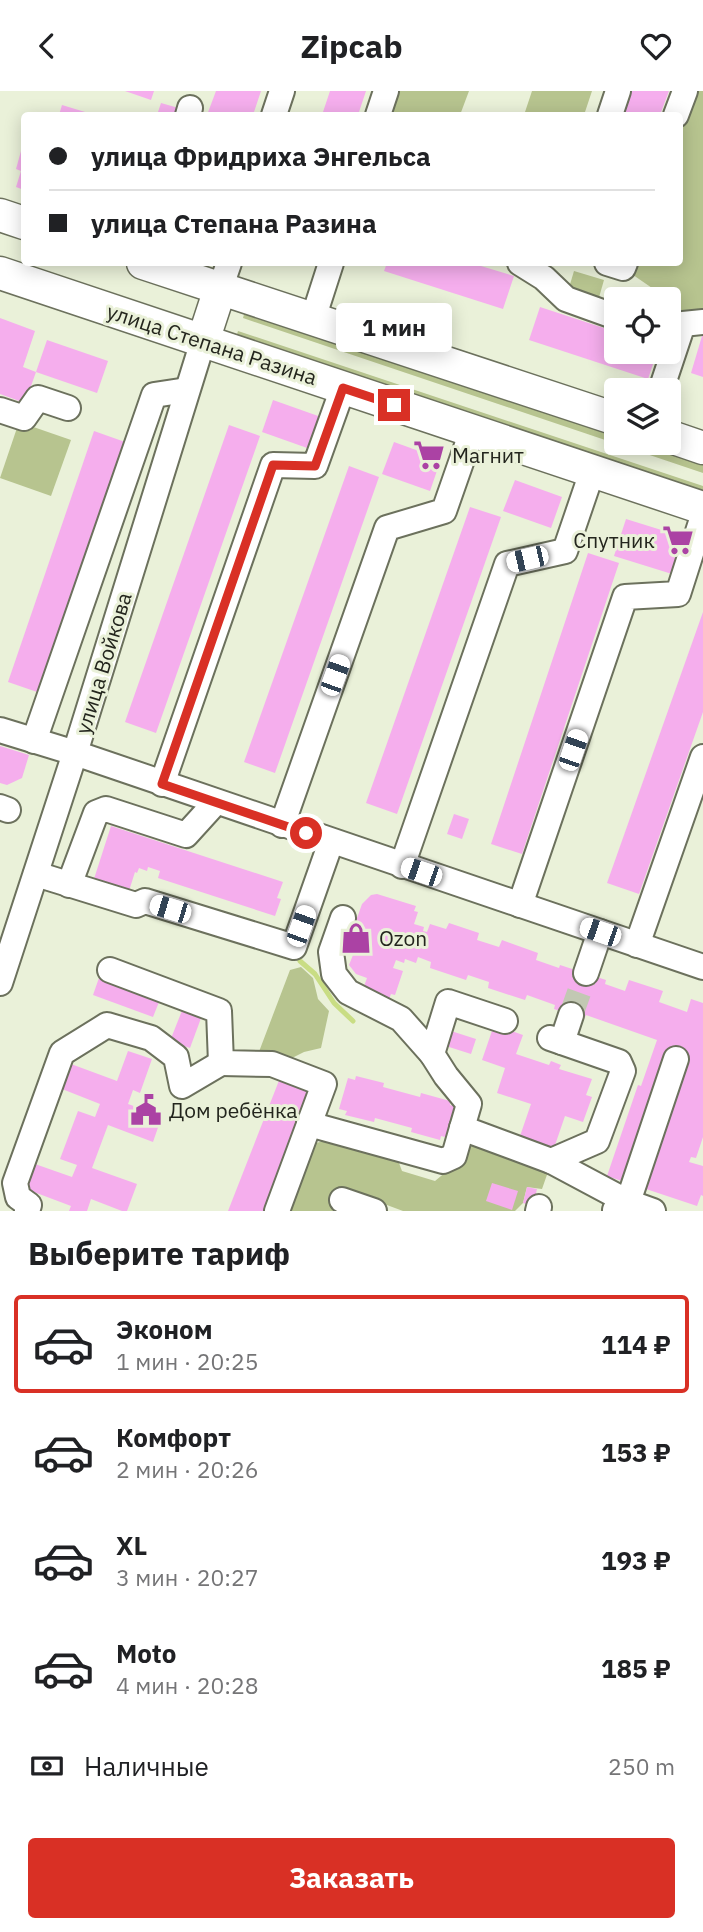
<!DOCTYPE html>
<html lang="ru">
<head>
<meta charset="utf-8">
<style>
  body { margin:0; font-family:"IBM Plex Sans",sans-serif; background:#f2f2f2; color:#202124; height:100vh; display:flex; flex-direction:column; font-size:26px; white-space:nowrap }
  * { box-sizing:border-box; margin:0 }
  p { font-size:23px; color:#757577 }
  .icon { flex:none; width:38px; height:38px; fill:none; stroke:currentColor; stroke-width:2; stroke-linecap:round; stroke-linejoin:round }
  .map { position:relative; height:1120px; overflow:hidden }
  .panel { display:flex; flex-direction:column; background:#fff; flex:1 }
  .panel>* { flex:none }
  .top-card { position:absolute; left:21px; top:21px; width:662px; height:154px; border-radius:7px; box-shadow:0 4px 18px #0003; display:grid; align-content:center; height:154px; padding:0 28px; background:#fff }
  .buttons { position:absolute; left:604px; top:196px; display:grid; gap:14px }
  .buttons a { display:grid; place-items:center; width:77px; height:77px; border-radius:7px; background:#fff; box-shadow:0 4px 18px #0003; font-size:35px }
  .end { position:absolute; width:32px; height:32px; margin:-16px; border:9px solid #d93025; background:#fff; box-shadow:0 0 0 4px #fff }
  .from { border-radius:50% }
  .bubble { position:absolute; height:49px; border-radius:7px; background:#fff; box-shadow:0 4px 18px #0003; font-size:23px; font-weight:700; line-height:49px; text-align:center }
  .car { position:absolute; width:21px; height:42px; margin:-21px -10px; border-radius:9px; box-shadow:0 0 5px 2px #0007; background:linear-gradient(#fff 24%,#345 0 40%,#fff 0 76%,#345 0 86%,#fff 0) }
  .top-card b { display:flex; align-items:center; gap:24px; height:66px; font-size:26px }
  .top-card b+b { border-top:2px solid #e0e0e0 }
  .top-card i { width:18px; height:18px; background:#202124 }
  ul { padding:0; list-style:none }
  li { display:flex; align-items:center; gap:21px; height:98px; margin:0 14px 10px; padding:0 14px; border:4px solid transparent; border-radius:7px }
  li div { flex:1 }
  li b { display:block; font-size:26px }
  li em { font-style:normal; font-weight:700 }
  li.on { border-color:#d93025 }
  li>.icon { width:63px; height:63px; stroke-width:1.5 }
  h2 { padding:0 28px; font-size:32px; line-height:84px }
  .pay { display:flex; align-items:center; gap:18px; height:77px; padding:0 28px; font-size:26px }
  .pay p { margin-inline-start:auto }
  .button { display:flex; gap:14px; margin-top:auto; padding:14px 28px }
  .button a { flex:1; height:80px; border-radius:7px; background:#d93025; color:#fff; font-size:28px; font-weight:700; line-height:80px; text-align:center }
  header { display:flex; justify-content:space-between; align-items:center; height:91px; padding:0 28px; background:#fff; font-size:32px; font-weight:700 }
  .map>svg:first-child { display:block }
</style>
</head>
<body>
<header><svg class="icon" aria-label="back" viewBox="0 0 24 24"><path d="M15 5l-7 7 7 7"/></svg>Zipcab<svg class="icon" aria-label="heart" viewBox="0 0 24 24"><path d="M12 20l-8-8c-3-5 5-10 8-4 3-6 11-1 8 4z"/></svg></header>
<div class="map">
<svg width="703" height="1120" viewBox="0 0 703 1120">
  <rect width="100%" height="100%" fill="#eaf1d9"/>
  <g fill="#b7c48f">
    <polygon points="386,0 469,0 460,24 378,24"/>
    <polygon points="532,0 592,0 584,24 524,24"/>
    <polygon points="685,0 703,0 703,231 683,233 668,208 623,177 625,172 679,172 679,24"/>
    <polygon points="574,180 604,189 598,210 568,200"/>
    <polygon points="246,216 616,339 616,352 656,352 703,367 703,382 243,227"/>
    <polygon points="238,240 703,395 703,410 234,253"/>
    <polygon points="19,331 71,349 51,405 0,387"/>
    <polygon points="301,876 313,887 318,908 329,920 321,957 304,961 288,969 257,966 290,879"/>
    <polygon points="339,1046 396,1064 402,1080 435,1090 447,1080 461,1059 478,1050 549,1078 542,1098 527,1096 523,1112 515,1120 403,1120 352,1101 341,1106 336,1120 291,1120 287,1114 301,1073 316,1052"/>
  </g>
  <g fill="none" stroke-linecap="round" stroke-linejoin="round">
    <polyline stroke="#c9dd84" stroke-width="5" points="300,870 315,883 334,912 353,930"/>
  </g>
  <g fill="#f5aeed">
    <polygon points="125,0 154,0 151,9"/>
    <polygon points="216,0 261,0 253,24 207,24"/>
    <polygon points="330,0 366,0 358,24 322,24"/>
    <polygon points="630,0 669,0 660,24 622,24"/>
    <polygon points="161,12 182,18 180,24 157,24"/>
    <polygon points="62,14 95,24 59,24"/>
    <polygon points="21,60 24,61 24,99 16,96 21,80 16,78"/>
    <polygon points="387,172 471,172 514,185 503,218 384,180"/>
    <polygon points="540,216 616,241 616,261 657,261 648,288 529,249"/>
    <polygon points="0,227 35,240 23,276 36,281 25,312 0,303"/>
    <polygon points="702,245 703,245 703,286 691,282"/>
    <polygon points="47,249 108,270 97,302 36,281"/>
    <polygon points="273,309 321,326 310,358 262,341"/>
    <polygon points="229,334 260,345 156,642 125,631"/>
    <polygon points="94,340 125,351 40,602 8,591"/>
    <polygon points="394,351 441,368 430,400 382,383"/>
    <polygon points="349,375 379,386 275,682 244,671"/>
    <polygon points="515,389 562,406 551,437 503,420"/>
    <polygon points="470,416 501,426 397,723 366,712"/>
    <polygon points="626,428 684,446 672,483 614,465"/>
    <polygon points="588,462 619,472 522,763 491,753"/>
    <polygon points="703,521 703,621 639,803 607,792"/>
    <polygon points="0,655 29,664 22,687 7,694 0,692"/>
    <polygon points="454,723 469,728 462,748 447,743"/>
    <polygon points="111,735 283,791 277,807 281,808 275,825 158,787 160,780 148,776 147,780 139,777 137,782 135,781 128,803 93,791"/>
    <polygon points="377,803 416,815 414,820 418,821 414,833 424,836 423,840 427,841 430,833 446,838 449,832 479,842 477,849 499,856 502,849 538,862 536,869 559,877 560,874 606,889 605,893 625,900 629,889 663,900 659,911 687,921 691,908 703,912 703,1046 696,1067 691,1066 689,1071 703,1075 703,1105 701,1104 697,1115 607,1085 638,994 641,995 657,949 586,924 584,928 554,918 555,914 527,904 525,909 488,897 489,891 468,884 466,889 430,877 431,871 418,866 416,872 405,868 404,872 396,869 393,877 403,880 395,904 391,903 389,908 363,898 367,887 356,883 349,874 353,864 345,861 362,813 371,804"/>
    <polygon points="100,884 161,906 153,926 93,904"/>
    <polygon points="185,912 204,919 190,957 170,950"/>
    <polygon points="494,934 523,944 516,963 549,974 551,970 561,974 559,978 592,988 586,1004 592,1006 583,1031 565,1025 553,1060 519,1048 531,1013 497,1002 505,977 482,969"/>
    <polygon points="451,940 476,948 471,963 446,955"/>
    <polygon points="128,960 152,968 140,1002 133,999 128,1013 162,1025 153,1051 108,1034 92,1077 137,1093 127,1120 122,1120 91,1108 87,1120 69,1120 71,1115 26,1098 35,1073 72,1086 77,1074 60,1068 78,1020 95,1026 100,1013 62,998 71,973 117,990"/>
    <polygon points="356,985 384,992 383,996 420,1006 421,1002 450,1010 450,1014 457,1016 449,1047 441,1045 440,1049 411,1041 412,1037 375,1027 374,1031 345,1024 347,1020 339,1018 348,987 355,989"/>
    <polygon points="280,987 311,999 264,1120 228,1120"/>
    <polygon points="492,1092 518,1100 512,1119 486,1110"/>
    <polygon points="527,1096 537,1098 533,1115 523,1112"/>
  </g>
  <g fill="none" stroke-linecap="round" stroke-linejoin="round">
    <polyline stroke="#c2c8b3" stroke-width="24" stroke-dasharray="24 12" stroke-linecap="butt" points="571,924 586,882"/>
    <defs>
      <g id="minor">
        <polyline points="188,24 190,17"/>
        <polyline points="274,24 282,0"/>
        <polyline points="378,24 386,0"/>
        <polyline points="610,24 618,0"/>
        <polyline points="676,24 685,0"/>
        <polyline points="520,172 544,187 566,208 616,226"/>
        <polyline points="607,172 623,177 625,172"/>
        <polyline points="220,198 229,172"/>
        <polyline points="313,228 331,172"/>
        <polyline points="661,299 683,233 703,231"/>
        <polyline points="0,319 24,327 38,307 68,317"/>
        <polyline points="0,639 75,662 703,876"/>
        <polyline points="34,650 154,304 187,299"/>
        <polyline points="162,693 273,374 315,375 343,297"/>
        <polyline points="0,716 8,719"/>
        <polyline points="282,734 387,437 444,420 472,340"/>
        <polyline points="402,775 507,473 565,460 592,381"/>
        <polyline points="36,783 136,814 145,810 294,856 331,751"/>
        <polyline points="69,794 96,722 106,718 186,744 216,711"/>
        <polyline points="520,814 625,506 678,503 703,425"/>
        <polyline points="343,827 331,861 334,883 348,901 401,928 432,963 448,911 505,930"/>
        <polyline points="637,854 703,666"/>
        <polyline points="110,879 219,920 221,972 272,973 324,993 277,1120"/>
        <polyline points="586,882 600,841"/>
        <polyline points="0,892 75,662 203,250"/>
        <polyline points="550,947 619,971 623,980 597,1050 551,1070"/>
        <polyline points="562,951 571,924"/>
        <polyline points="432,963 446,985 469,1013 462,1037"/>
        <polyline points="309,1033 443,1070 454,1065 462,1037 551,1070 628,1111 676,968"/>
        <polyline points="342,1109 374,1120"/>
        <polyline points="615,1119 628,1111 653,1120"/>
        <polyline points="27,1120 29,1114 18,1106 15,1092 62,962 107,934 151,947 176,966 182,995 221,972"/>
        <polyline points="538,1120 539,1116"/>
      </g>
      <g id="major">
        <polyline points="0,124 24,132"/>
        <polyline points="143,172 616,328"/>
        <polyline points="0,182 703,417"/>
        <polyline points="203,250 220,198"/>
        <polyline points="668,345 703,357"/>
      </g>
    </defs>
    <use href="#minor" stroke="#6c715d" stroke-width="28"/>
    <use href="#major" stroke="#6c715d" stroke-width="35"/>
    <use href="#minor" stroke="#fff" stroke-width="24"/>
    <use href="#major" stroke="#fff" stroke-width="32"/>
  </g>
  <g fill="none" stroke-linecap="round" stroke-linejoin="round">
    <polyline stroke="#d93025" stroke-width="9" points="306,742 162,693 273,374 315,375 343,297 394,314"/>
  </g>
  <defs>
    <symbol id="supermarket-bare" viewBox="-9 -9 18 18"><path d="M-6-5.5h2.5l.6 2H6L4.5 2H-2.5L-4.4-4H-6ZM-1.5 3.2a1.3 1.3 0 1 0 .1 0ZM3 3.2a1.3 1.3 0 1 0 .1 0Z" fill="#ab42a4" stroke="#eaf1d9" stroke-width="2.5" paint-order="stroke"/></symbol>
    <symbol id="shop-bare" viewBox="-9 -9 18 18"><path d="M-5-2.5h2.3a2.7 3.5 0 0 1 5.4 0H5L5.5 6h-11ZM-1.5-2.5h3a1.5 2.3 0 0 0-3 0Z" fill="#ab42a4" stroke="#eaf1d9" stroke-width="2.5" paint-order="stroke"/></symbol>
    <symbol id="civic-bare" viewBox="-9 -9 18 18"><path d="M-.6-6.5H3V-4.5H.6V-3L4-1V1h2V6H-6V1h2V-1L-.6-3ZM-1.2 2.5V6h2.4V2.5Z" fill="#ab42a4" stroke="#eaf1d9" stroke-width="2.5" paint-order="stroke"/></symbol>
  </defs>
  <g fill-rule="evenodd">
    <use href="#supermarket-bare" x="407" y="342" width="44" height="44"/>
    <use href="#supermarket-bare" x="656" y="427" width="44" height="44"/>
    <use href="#shop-bare" x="334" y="825" width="44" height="44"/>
    <use href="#civic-bare" x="124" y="997" width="44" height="44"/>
  </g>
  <g text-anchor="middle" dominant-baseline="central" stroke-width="6" stroke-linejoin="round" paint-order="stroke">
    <g font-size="21" fill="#23251d" stroke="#eaf1d9">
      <text transform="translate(212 253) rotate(18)">улица Степана Разина</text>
      <text transform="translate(103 572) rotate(-73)">улица Войкова</text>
    </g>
    <g font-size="21" fill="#23251d" stroke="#eaf1d9" text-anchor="start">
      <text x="452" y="364">Магнит</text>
      <text x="655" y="449" text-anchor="end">Спутник</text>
      <text x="379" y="847">Ozon</text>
      <text x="169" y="1019">Дом ребёнка</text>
    </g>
  </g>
</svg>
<div class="buttons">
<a><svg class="icon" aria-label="locate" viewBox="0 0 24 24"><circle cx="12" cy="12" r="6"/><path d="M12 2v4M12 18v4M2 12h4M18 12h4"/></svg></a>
<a><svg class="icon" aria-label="layers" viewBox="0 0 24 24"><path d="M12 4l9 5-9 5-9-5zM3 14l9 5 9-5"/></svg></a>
</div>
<i class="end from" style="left:306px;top:742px"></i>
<i class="end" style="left:394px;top:314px"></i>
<div class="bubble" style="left:336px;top:212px;width:116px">1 мин</div>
<i class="car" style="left:527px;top:468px;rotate:257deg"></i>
<i class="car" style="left:335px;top:584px;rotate:20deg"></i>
<i class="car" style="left:573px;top:659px;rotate:19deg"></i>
<i class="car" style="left:421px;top:781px;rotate:289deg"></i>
<i class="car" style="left:170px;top:818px;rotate:287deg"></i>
<i class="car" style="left:301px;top:835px;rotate:20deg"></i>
<i class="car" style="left:600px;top:841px;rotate:289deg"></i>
<div class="top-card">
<b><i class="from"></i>улица Фридриха Энгельса</b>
<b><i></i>улица Степана Разина</b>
</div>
</div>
<section class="panel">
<h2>Выберите тариф</h2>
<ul>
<li class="on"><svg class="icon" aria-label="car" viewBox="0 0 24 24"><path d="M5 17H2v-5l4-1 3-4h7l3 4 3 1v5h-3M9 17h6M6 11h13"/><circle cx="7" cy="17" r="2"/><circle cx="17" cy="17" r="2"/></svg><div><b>Эконом</b><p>1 мин · 20:25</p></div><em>114 ₽</em></li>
<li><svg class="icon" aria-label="car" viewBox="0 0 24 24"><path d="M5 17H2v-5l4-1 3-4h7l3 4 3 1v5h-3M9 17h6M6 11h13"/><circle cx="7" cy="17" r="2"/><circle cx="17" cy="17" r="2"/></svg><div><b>Комфорт</b><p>2 мин · 20:26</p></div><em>153 ₽</em></li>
<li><svg class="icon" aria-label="car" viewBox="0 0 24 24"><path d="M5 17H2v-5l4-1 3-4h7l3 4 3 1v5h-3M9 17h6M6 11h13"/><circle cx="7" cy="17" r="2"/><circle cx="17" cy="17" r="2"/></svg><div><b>XL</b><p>3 мин · 20:27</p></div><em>193 ₽</em></li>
<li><svg class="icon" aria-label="car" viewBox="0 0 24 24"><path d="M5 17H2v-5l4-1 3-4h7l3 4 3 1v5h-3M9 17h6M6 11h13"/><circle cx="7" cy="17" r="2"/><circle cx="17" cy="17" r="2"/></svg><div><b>Moto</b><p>4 мин · 20:28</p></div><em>185 ₽</em></li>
</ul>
<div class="pay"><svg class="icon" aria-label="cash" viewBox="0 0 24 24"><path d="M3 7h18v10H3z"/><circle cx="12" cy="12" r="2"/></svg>Наличные<p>250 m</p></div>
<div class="button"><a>Заказать</a></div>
</section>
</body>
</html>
